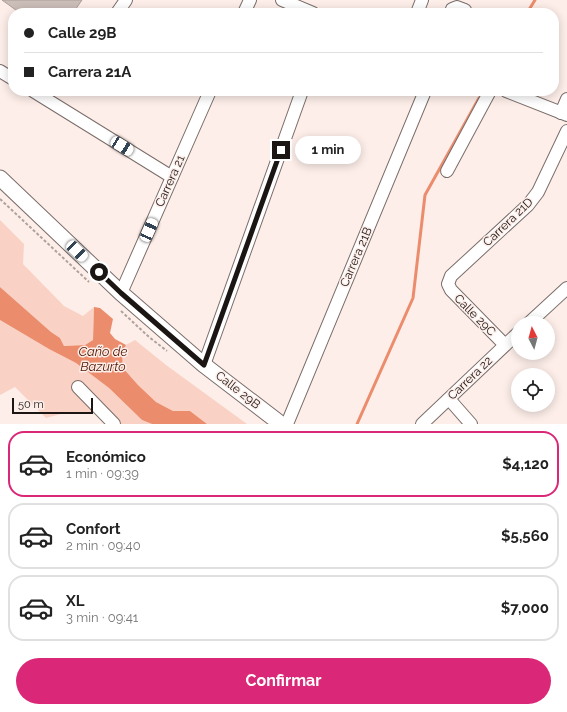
<!DOCTYPE html>
<html lang="es">
<head>
<meta charset="utf-8">
<style>
  body { margin:0; font-family:Raleway,sans-serif; background:#f2f2f2; color:#222; height:100vh; display:flex; flex-direction:column; font-size:15px; white-space:nowrap }
  * { box-sizing:border-box; margin:0 }
  p { font-size:13px; color:#767676 }
  .icon { flex:none; width:22px; height:22px; fill:none; stroke:currentColor; stroke-width:2; stroke-linecap:round; stroke-linejoin:round }
  .map { position:relative; height:424px; overflow:hidden }
  .sheet { display:flex; flex-direction:column; background:#fff; flex:1 }
  .sheet>* { flex:none }
  .guide { position:absolute; left:8px; top:8px; width:551px; height:88px; border-radius:16px; box-shadow:0 2px 10px #0003; display:grid; align-content:center; height:88px; padding:0 16px; background:#fff }
  .needle { width:26px; rotate:354deg }
  .tools { position:absolute; left:511px; top:316px; display:grid; gap:8px }
  .tools a { display:grid; place-items:center; width:44px; height:44px; border-radius:50%; background:#fff; box-shadow:0 2px 10px #0003; font-size:20px }
  .scale { position:absolute; left:12px; bottom:10px; width:81px; box-sizing:border-box; padding-left:4px; border:2px solid #1b1614; border-top:0; font-size:11px; line-height:14px; white-space:nowrap; color:#1b1614; -webkit-text-stroke:3px #fdeee9; paint-order:stroke }
  .end { position:absolute; width:18px; height:18px; margin:-9px; border:5px solid #1b1614; background:#fff; box-shadow:0 0 0 2px #fff }
  .from { border-radius:50% }
  .bubble { position:absolute; height:28px; border-radius:14px; background:#fff; box-shadow:0 2px 10px #0003; font-size:13px; font-weight:700; line-height:28px; text-align:center }
  .car { position:absolute; width:12px; height:24px; margin:-12px -6px; border-radius:5px; box-shadow:0 0 3px 1px #0007; background:linear-gradient(#fff 24%,#345 0 40%,#fff 0 76%,#345 0 86%,#fff 0) }
  .guide b { display:flex; align-items:center; gap:14px; height:38px; font-size:15px }
  .guide b+b { border-top:1px solid #e0e0e0 }
  .guide i { width:10px; height:10px; background:#222 }
  ul { padding:7px 0 0; list-style:none }
  li { display:flex; align-items:center; gap:12px; height:66px; margin:0 8px 6px; padding:0 8px; border:2px solid #e0e0e0; border-radius:16px }
  li div { flex:1 }
  li b { display:block; font-size:15px }
  li em { font-style:normal; font-weight:700 }
  li.on { border-color:#db2777 }
  li>.icon { width:36px; height:36px; stroke-width:1.5 }
  .button { display:flex; gap:8px; margin-top:auto; padding:8px 16px }
  .button a { flex:1; height:46px; border-radius:24px; background:#db2777; color:#fff; font-size:16px; font-weight:700; line-height:46px; text-align:center }
  .map>svg:first-child { display:block }
</style>
</head>
<body>
<div class="map">
<svg width="567" height="424" viewBox="0 0 567 424">
  <rect width="100%" height="100%" fill="#fdeee9"/>
  <g fill="#fad2c5">
    <polygon points="0,220 24,244 23,264 64,306 83,316 94,307 93,340 85,345 64,346 60,338 51,332 0,287"/>
    <polygon points="0,320 49,349 76,363 109,388 142,420 152,424 112,424 96,412 68,412 46,418 15,387 0,395"/>
    <polygon points="135,340 166,365 247,424 207,424 190,411 173,411 156,402 138,385 123,368 122,354 126,345"/>
  </g>
  <polygon fill="#eb8d6d" points="0,287 51,332 60,338 64,346 85,345 93,340 94,307 100,308 113,319 110,333 115,339 126,345 122,354 123,368 138,385 156,402 173,411 190,411 207,424 152,424 142,420 109,388 76,363 49,349 0,320"/>
  <g fill="none" stroke-linecap="round" stroke-linejoin="round">
    <g stroke="#eb8d6d" stroke-width="3">
      <polyline points="527,13 535,0"/>
      <polyline points="357,424 413,298 425,195 479,98"/>
    </g>
  </g>
  <polygon fill="#cbbdb8" stroke="#ac9f9a" points="2,0 82,0 73,13 20,13"/>
  <g fill="none" stroke-linecap="round" stroke-linejoin="round">
    <defs>
      <g id="minor">
        <polyline points="282,0 313,13"/>
        <polyline points="117,13 126,0"/>
        <polyline points="244,13 250,0"/>
        <polyline points="417,13 422,0"/>
        <polyline points="451,13 452,9 457,7 465,10"/>
        <polyline points="0,71 13,79"/>
        <polyline points="33,91 172,177"/>
        <polyline points="506,91 567,115"/>
        <polyline points="561,113 567,99"/>
        <polyline points="447,171 490,91"/>
        <polyline points="121,293 210,91"/>
        <polyline points="529,323 567,288"/>
        <polyline points="505,345 451,290 448,284 451,276 528,205 538,192 567,131"/>
        <polyline points="204,365 302,91"/>
        <polyline points="78,387 114,424"/>
        <polyline points="449,399 471,424"/>
        <polyline points="287,424 425,91"/>
        <polyline points="422,424 518,333"/>
      </g>
      <polyline id="major" points="0,178 121,293 204,365 281,424"/>
    </defs>
    <use href="#minor" stroke="#7b6e6a" stroke-width="14"/>
    <use href="#major" stroke="#7b6e6a" stroke-width="17"/>
    <g stroke="#aea29e" stroke-width="2" stroke-dasharray="3 2" stroke-linecap="butt">
      <polyline points="0,199 89,282"/>
      <polyline points="121,311 149,337 167,351"/>
    </g>
    <use href="#minor" stroke="#fff" stroke-width="12"/>
    <use href="#major" stroke="#fff" stroke-width="15"/>
  </g>
  <g fill="none" stroke-linecap="round" stroke-linejoin="round">
    <polyline stroke="#1b1614" stroke-width="5" points="99,272 121,293 204,365 281,150"/>
  </g>
  <g text-anchor="middle" dominant-baseline="central" stroke-width="3" stroke-linejoin="round" paint-order="stroke">
    <g font-size="12" fill="#1b1614" stroke="#fdeee9">
      <text transform="translate(170 181) rotate(-66)">Carrera 21</text>
      <text transform="translate(508 222) rotate(-44)">Carrera 21D</text>
      <text transform="translate(356 257) rotate(-67)">Carrera 21B</text>
      <text transform="translate(475 315) rotate(45)">Calle 29C</text>
      <text transform="translate(470 378) rotate(-44)">Carrera 22</text>
      <text transform="translate(238 390) rotate(38)">Calle 29B</text>
    </g>
    <g font-size="13" font-style="italic" fill="#4d1400" stroke="#fdeee9">
      <text x="103" y="351">Caño de<tspan x="103" dy="15">Bazurto</tspan></text>
    </g>
  </g>
</svg>
<div class="tools">
<a><svg class="needle" viewBox="-14 -14 28 28"><path d="M0-13l5 13h-10z" fill="#e53935"/><path d="M0 13l5-13h-10z" fill="#767676"/></svg></a>
<a><svg class="icon" aria-label="locate" viewBox="0 0 24 24"><circle cx="12" cy="12" r="6"/><path d="M12 2v4M12 18v4M2 12h4M18 12h4"/></svg></a>
</div>
<div class="scale">50 m</div>
<i class="end from" style="left:99px;top:272px"></i>
<i class="end" style="left:281px;top:150px"></i>
<div class="bubble" style="left:295px;top:136px;width:66px">1 min</div>
<i class="car" style="left:122px;top:146px;rotate:122deg"></i>
<i class="car" style="left:149px;top:230px;rotate:24deg"></i>
<i class="car" style="left:77px;top:251px;rotate:134deg"></i>
<div class="guide">
<b><i class="from"></i>Calle 29B</b>
<b><i></i>Carrera 21A</b>
</div>
</div>
<section class="sheet">
<ul>
<li class="on"><svg class="icon" aria-label="car" viewBox="0 0 24 24"><path d="M5 17H2v-5l4-1 3-4h7l3 4 3 1v5h-3M9 17h6M6 11h13"/><circle cx="7" cy="17" r="2"/><circle cx="17" cy="17" r="2"/></svg><div><b>Económico</b><p>1 min · 09:39</p></div><em>$4,120</em></li>
<li><svg class="icon" aria-label="car" viewBox="0 0 24 24"><path d="M5 17H2v-5l4-1 3-4h7l3 4 3 1v5h-3M9 17h6M6 11h13"/><circle cx="7" cy="17" r="2"/><circle cx="17" cy="17" r="2"/></svg><div><b>Confort</b><p>2 min · 09:40</p></div><em>$5,560</em></li>
<li><svg class="icon" aria-label="car" viewBox="0 0 24 24"><path d="M5 17H2v-5l4-1 3-4h7l3 4 3 1v5h-3M9 17h6M6 11h13"/><circle cx="7" cy="17" r="2"/><circle cx="17" cy="17" r="2"/></svg><div><b>XL</b><p>3 min · 09:41</p></div><em>$7,000</em></li>
</ul>
<div class="button"><a>Confirmar</a></div>
</section>
</body>
</html>
